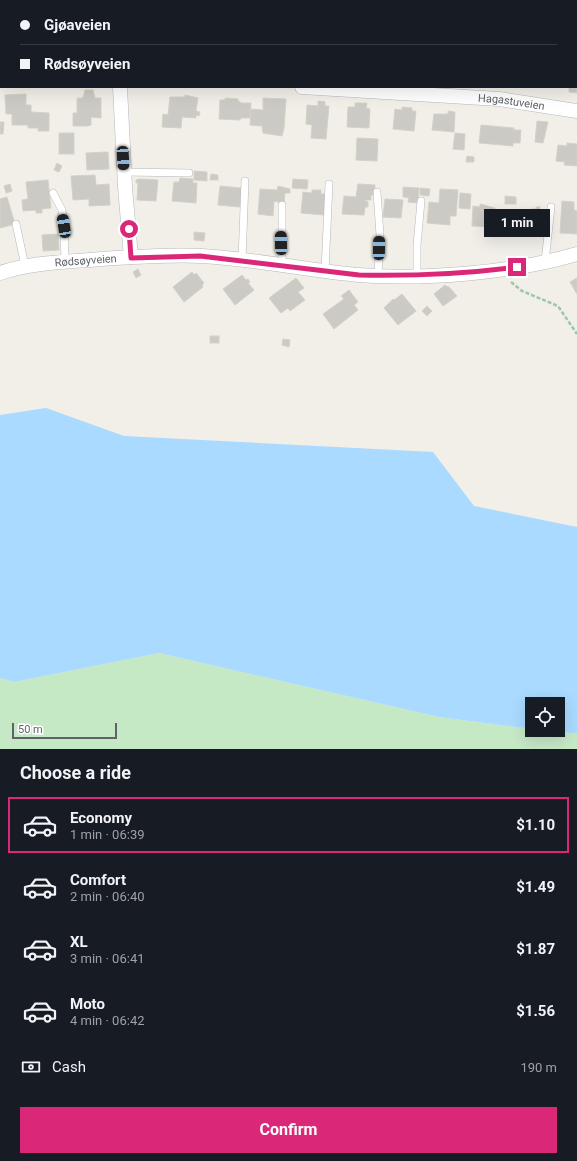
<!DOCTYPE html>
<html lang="en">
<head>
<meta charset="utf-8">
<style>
  body { margin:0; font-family:Roboto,sans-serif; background:#242831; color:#f1f3f6; height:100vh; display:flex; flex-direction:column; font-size:15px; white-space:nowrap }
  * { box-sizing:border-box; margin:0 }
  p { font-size:13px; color:#9ea1a6 }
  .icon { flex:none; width:22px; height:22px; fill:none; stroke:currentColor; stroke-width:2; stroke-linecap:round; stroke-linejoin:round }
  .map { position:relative; height:749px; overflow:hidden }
  .side { display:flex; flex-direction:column; background:#171b24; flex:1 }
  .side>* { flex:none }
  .hud { position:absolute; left:0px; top:0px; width:577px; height:88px; box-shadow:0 4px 16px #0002; display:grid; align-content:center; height:88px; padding:0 20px; background:#171b24 }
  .controls { position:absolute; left:525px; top:697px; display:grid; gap:8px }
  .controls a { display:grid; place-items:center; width:40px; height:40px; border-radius:0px; background:#171b24; box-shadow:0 4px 16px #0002; font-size:20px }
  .scale { position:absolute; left:12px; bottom:10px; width:105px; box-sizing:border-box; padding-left:4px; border:2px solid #5f6368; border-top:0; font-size:11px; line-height:14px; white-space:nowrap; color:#5f6368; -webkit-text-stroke:3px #fff; paint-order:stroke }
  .end { position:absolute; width:18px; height:18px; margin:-9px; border:5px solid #db2777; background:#fff; box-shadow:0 0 0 2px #fff }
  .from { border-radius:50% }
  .bubble { position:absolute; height:28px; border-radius:0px; background:#171b24; box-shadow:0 4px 16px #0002; font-size:13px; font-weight:700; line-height:28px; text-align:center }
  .car { position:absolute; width:12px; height:24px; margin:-12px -6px; border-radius:5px; box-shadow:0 0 3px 1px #0007; background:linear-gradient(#222 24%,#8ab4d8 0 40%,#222 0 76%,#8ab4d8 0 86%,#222 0) }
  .hud b { display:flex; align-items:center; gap:14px; height:38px; font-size:15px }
  .hud b+b { border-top:1px solid #363941 }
  .hud i { width:10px; height:10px; background:#f1f3f6 }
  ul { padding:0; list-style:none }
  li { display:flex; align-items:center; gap:12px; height:56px; margin:0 8px 6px; padding:0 12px; border:2px solid transparent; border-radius:0px }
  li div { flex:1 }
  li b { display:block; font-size:15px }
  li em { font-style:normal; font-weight:700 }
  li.on { border-color:#db2777 }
  li>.icon { width:36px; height:36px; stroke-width:1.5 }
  h2 { padding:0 20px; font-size:18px; line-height:48px }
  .pay { display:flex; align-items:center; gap:10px; height:44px; padding:0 20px; font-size:15px }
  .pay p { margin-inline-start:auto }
  .button { display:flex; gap:8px; margin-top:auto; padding:8px 20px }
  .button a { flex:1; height:46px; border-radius:0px; background:#db2777; color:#fff; font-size:16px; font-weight:700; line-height:46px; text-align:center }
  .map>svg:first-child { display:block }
</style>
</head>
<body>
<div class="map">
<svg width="577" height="749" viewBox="0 0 577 749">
  <rect width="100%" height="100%" fill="#f1efe8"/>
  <polygon fill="#c5e8c5" points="159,653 439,717 532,729 532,730 577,734 577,749 0,749 0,678 14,682"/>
  <polygon fill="#aadaff" points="46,408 124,436 433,452 474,506 577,527 577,734 543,730 558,730 558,704 532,704 532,729 439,717 159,653 14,682 0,678 0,415"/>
  <g fill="#cccac5" stroke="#d6d1c6">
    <polygon points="252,0 283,0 252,1"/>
    <polygon points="576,68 577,68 577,93 569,92 569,87 576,87"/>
    <polygon points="85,90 93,90 95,98 101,98 101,118 91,117 91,125 87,126 73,126 73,113 77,113 77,98 83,98"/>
    <polygon points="26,94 26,105 31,105 31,112 49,113 49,131 38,131 38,128 28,128 28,125 12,125 12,114 6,114 5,95"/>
    <polygon points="185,95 198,98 196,111 200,112 199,116 196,115 196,118 182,117 181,128 162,127 163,114 168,115 170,97 185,97"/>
    <polygon points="225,98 238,99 238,101 242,103 251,103 250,118 241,118 240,120 219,119 220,100 225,100"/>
    <polygon points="263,98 286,99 284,128 282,136 263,133 262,126 250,125 251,109 263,110"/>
    <polygon points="318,101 325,102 325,106 329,106 326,139 311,138 312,125 306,124 307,105 318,106"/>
    <polygon points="355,103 367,103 366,108 370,109 369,128 347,127 348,107 355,107"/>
    <polygon points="402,107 412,108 412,111 416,111 414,131 393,129 395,109 402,110"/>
    <polygon points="448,111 455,112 454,132 432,130 434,114 448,114"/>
    <polygon points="537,121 548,122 543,143 535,142"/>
    <polygon points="0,122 4,122 3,134 0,134"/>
    <polygon points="481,125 514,128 514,130 521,130 520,143 513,143 513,146 479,143"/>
    <rect x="59" y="133" width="15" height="21"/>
    <polygon points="455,133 465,134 464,150 453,149"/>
    <polygon points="357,138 378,139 377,161 356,160"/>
    <polygon points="567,143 577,144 577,166 564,165 565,162 556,161 558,145 567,146"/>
    <polygon points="108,152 109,169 87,170 86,153"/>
    <polygon points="467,156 474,157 474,162 466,162"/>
    <polygon points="57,163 62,166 59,172 54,170"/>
    <polygon points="194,171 207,172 207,181 194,180"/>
    <polygon points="211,174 218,175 218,180 210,180"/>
    <polygon points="95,175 96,185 109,184 110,205 89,206 89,199 73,200 71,176"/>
    <polygon points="180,178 193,179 193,183 197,183 196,203 172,201 174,182 179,182"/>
    <polygon points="139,179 158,180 156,201 137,200 138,183 136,183 136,180"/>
    <polygon points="293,179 308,180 307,189 292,188"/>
    <polygon points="48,180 51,208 42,209 42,213 36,213 36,210 23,211 22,200 28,199 26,182"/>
    <polygon points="10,184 12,191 6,193 4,186"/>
    <polygon points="358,184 375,185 374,195 371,195 371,200 365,200 365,201 368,202 368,207 365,207 364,215 342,214 344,196 356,197"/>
    <polygon points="220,186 241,188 240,207 218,205"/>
    <polygon points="278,186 290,189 290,193 285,193 284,203 274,201 273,216 258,214 260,189 277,190"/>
    <polygon points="403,187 419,188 418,203 408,202 409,198 403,197"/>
    <polygon points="420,188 430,189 429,196 420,195"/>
    <polygon points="440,189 458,190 456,216 450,216 450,225 427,223 429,202 439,203"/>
    <polygon points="312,190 321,190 321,194 325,194 324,215 301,213 303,192 312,193"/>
    <polygon points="460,193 471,194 470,209 459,208"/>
    <polygon points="505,196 516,197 516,204 505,204"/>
    <polygon points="7,197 15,224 0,228 0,199"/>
    <polygon points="385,199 403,200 401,218 383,217"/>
    <polygon points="562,201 574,202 574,210 577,211 577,234 560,233"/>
    <polygon points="480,204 495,208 494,227 472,226 473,206 480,207"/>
    <polygon points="536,207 540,207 540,211 546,212 544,232 522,230 523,210 531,211 531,209 536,209"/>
    <polygon points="194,232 205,233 204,241 194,240"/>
    <polygon points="58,234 59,250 43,251 42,235"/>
    <polygon points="138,269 141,275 136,278 133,272"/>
    <polygon points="192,272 194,275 196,273 204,283 202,285 203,287 184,302 173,287"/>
    <polygon points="242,275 246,280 248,279 250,282 248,283 254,290 235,305 223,289"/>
    <polygon points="296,278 304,288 298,292 305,300 290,311 288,308 281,313 269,298"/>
    <polygon points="577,278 577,294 570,282"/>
    <polygon points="445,285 447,287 448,286 457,296 443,306 434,294"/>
    <polygon points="349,290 358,302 354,305 358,310 334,329 323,314 344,299 341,296"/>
    <polygon points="402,294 416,311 398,325 384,308 393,299 394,300"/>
    <polygon points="427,306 432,311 427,316 422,311"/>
    <rect x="210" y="336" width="9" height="7"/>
    <polygon points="283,339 290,340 289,347 282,345"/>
  </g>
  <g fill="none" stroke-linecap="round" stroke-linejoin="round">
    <defs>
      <g id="lane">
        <polyline points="124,172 189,173"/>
        <polyline points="377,192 380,235 378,275"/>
        <polyline points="53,193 62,210 64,226 65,262"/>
        <polyline points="282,205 282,265"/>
        <polyline points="16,224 25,266"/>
        <polyline points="242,260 245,181"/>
        <polyline points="545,262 551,207"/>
        <polyline points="325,271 329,184"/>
        <polyline points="417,275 417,245 421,201"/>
      </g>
      <g id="street">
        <polyline points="112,0 112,1"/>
        <polyline points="0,77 1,77"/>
        <polyline points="120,87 125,187 131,257"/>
        <path id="s1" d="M302,87L499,99L577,111"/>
        <path id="s2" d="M0,273C33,262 67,262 102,259C134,257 169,254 202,256C254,259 306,270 358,275C424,280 513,273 577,254"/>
      </g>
    </defs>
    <use href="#lane" stroke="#b5b8bc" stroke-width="8"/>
    <use href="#street" stroke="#b5b8bc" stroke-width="15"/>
    <polyline stroke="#9cc7a9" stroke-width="2.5" stroke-dasharray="4 2" stroke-linecap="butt" points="511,282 522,291 558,306 577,334"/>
    <use href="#lane" stroke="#fff" stroke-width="7"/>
    <use href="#street" stroke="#fff" stroke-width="14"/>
  </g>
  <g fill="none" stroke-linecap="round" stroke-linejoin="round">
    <path stroke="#db2777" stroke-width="5" d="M129,229L131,258L200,256L359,275C412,276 464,274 517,267"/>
  </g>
  <g text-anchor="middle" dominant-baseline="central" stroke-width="4" stroke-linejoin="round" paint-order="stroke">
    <g font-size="11" fill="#5f6368" stroke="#fff">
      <text stroke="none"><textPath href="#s1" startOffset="210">Hagastuveien</textPath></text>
      <text stroke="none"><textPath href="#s2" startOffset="87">Rødsøyveien</textPath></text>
    </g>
  </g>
</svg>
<div class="controls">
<a><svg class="icon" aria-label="locate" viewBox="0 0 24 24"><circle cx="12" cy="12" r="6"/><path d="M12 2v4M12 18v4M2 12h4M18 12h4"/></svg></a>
</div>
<div class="scale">50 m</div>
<i class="end from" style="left:129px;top:229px"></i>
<i class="end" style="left:517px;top:267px"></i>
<div class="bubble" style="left:484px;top:209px;width:66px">1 min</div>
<i class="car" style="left:123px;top:158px;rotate:177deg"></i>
<i class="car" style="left:64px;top:226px;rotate:351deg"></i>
<i class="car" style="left:281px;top:243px;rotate:359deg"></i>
<i class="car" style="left:379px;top:248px;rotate:1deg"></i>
<div class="hud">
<b><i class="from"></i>Gjøaveien</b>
<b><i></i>Rødsøyveien</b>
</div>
</div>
<section class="side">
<h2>Choose a ride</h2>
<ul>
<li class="on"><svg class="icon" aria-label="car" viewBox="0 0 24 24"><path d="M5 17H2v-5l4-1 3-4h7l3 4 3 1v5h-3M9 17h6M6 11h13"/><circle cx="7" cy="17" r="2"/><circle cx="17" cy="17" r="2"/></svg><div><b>Economy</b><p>1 min · 06:39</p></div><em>$1.10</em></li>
<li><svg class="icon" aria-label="car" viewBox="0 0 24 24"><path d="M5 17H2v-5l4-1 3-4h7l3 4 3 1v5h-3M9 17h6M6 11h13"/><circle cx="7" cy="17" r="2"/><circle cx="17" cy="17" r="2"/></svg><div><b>Comfort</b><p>2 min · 06:40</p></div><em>$1.49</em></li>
<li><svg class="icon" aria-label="car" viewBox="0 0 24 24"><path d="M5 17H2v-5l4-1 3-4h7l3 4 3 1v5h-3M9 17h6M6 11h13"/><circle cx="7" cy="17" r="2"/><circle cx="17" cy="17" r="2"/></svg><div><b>XL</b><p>3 min · 06:41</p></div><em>$1.87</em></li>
<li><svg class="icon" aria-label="car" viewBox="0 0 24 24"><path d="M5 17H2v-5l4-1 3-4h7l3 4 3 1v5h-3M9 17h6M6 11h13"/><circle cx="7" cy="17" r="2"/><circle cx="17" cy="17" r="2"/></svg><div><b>Moto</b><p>4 min · 06:42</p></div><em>$1.56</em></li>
</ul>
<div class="pay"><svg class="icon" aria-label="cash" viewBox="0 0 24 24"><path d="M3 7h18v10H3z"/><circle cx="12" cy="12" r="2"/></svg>Cash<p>190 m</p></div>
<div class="button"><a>Confirm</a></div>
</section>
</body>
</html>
